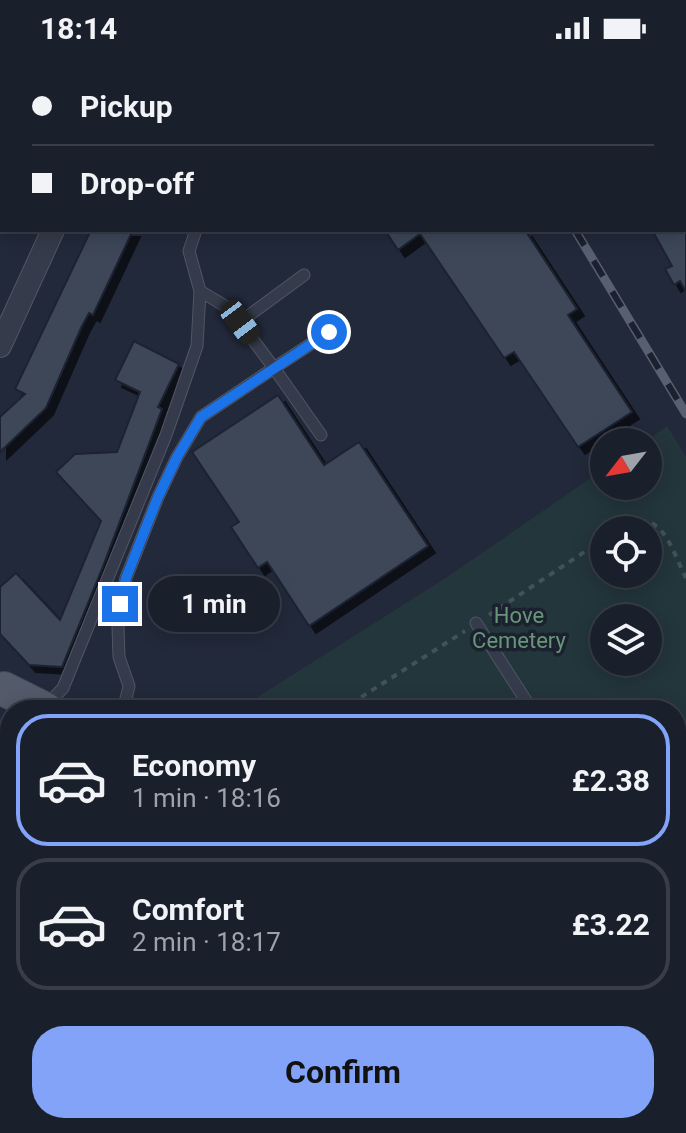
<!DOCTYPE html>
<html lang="en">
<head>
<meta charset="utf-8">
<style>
  body { margin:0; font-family:Roboto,sans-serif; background:#232734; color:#f1f3f6; height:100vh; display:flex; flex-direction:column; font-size:30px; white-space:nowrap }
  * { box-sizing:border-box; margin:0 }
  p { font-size:26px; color:#9fa2a9 }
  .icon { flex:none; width:44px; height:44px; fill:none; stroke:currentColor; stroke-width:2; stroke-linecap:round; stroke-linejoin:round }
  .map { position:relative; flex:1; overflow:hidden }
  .panel { position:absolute; left:0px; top:644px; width:686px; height:434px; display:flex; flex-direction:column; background:#1a1f2c; border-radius:32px 32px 0 0; box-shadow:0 4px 20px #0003,0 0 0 2px #383d48 }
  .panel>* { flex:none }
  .banner { position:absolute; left:0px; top:0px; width:686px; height:176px; box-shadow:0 4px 20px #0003,0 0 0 2px #383d48; display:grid; align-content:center; height:176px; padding:0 32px; background:#1a1f2c }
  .needle { width:52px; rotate:239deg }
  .controls { position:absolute; left:590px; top:372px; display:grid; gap:16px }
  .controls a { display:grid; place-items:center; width:72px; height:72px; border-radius:50%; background:#1a1f2c; box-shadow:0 4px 20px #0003,0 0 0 2px #383d48; font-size:40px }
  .end { position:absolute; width:36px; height:36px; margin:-18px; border:10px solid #1a73e8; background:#fff; box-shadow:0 0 0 4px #fff }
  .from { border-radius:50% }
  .bubble { position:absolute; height:56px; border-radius:28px; background:#1a1f2c; box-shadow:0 4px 20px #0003,0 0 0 2px #383d48; font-size:26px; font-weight:700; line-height:56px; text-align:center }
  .car { position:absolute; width:24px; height:48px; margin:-24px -12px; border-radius:10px; box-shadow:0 0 6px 2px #0007; background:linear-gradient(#222 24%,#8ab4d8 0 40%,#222 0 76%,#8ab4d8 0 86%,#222 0) }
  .banner b { display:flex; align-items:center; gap:28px; height:76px; font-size:30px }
  .banner b+b { border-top:2px solid #383d48 }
  .banner i { width:20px; height:20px; background:#f1f3f6 }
  ul { padding:14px 0 0; list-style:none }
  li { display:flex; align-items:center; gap:24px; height:132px; margin:0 16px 12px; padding:0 16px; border:4px solid #383d48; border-radius:32px }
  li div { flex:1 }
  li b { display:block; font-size:30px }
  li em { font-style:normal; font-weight:700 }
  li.active { border-color:#83a3f8 }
  li>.icon { width:72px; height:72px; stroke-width:1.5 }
  .primary-button { display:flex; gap:16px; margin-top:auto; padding:16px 32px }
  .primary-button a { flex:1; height:92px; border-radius:32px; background:#83a3f8; color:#111; font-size:32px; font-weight:700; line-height:92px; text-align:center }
  .status { display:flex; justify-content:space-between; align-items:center; height:56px; padding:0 40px; background:#1a1f2c; direction:ltr }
  .status svg { height:22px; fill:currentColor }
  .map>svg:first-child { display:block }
</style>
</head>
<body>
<div class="status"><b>18:14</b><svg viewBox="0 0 49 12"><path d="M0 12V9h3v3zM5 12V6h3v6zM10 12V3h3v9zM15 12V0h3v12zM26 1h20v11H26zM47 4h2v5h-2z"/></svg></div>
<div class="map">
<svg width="686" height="1077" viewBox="0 0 686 1077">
  <defs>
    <filter id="shadow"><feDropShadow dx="7" dy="7" stdDeviation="0" flood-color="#0009"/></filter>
  </defs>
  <rect width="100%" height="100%" fill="#22293a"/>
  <path fill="#23363b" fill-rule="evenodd" d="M667,370L686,401V1077H512L503,1068H676V654H237L444,523L604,413V430H648V386H644ZM604,474H648V518H604ZM604,562H648V606H604Z"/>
  <g fill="#3d4759" stroke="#1d2331" stroke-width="2" filter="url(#shadow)">
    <polygon points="91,174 133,174 93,259 89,257 81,272 46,352 0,396 0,361 25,338 15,333"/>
    <polygon points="385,174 525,174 577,253 568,259 632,356 578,391 514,296 504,302 420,178 398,194"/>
    <polygon points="652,174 686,174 686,236 680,225 674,229 665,213 672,210"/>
    <polygon points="134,285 179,308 158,351 162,353 102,513 62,611 29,609 0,578 0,531 16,517 60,564 101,465 56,416 75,398 117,396 140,336 115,324"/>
    <polygon points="278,339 324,409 359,386 428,490 309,570 267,506 258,512 231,471 239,466 192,396"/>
  </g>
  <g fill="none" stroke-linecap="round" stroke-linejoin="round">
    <defs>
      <g id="lane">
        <polyline points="196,174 189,195 200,235 230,253 274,312 329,276"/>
        <polyline points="240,266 304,219"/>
        <polyline points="476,567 532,654"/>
        <polyline points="46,650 63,632 166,379 197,290 200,235"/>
        <polyline points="120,654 126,643 129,630 119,601 118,571 120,548 126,522 158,441 177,401 201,361 274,312 321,379"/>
        <polyline points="676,870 686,885"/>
        <polyline points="676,945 686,947"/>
        <polyline points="564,1068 571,1077"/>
        <polyline points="236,1077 240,1068"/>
      </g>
      <g id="street">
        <polyline points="628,0 629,2"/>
        <polyline points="124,2 124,0"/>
        <polyline points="684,54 686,53"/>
        <polyline points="684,99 686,103"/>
        <polyline points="0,290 53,174"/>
      </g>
      <g id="primary">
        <polyline points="4,633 46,654"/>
        <polyline points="438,1068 446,1077"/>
        <polyline points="474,1068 483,1077"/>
      </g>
    </defs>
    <use href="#lane" stroke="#505665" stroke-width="13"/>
    <use href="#street" stroke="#505665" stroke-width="24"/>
    <use href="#primary" stroke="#3e4553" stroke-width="36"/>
    <g stroke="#415358" stroke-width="4" stroke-dasharray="6 6" stroke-linecap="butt">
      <path d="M618,474C661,446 670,491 686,522"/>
      <polyline points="489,559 604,483"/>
      <polyline points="341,654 465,575"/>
      <polyline points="676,744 686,735"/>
      <polyline points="676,1037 686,1031"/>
      <polyline points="616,1077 630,1068"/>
    </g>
    <use href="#lane" stroke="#353b4a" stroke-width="11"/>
    <use href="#street" stroke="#353b4a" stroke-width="22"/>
    <use href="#primary" stroke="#535a6a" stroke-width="34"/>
    <defs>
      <g id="rail">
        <polyline points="487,0 488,2"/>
        <polyline points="575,174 686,358"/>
      </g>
    </defs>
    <use href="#rail" stroke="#575f71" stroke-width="9"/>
    <use href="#rail" stroke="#1b212f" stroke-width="6" stroke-dasharray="18" stroke-linecap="butt"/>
  </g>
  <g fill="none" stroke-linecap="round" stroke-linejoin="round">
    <polyline stroke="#1a73e8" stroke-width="10" points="120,548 126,522 158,441 177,401 201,361 329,276"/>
  </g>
  <g text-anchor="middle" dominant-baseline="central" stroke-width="7" stroke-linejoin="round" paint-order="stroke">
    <g font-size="22" fill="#679778" stroke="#1b212f">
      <text x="519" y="559">Hove<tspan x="519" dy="25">Cemetery</tspan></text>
    </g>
  </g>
</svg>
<div class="controls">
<a><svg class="needle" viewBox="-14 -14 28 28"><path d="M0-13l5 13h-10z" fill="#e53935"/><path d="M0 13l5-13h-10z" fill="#9fa2a9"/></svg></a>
<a><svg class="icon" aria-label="locate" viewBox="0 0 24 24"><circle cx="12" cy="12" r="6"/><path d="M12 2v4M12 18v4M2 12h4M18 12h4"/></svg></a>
<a><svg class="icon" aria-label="layers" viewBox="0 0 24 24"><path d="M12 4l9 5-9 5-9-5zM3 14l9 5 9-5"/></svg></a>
</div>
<i class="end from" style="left:329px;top:276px"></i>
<i class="end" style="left:120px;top:548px"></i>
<div class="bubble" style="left:148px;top:520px;width:132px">1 min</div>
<i class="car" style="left:240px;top:266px;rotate:143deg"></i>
<div class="banner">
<b><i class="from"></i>Pickup</b>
<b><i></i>Drop-off</b>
</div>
<section class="panel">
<ul>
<li class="active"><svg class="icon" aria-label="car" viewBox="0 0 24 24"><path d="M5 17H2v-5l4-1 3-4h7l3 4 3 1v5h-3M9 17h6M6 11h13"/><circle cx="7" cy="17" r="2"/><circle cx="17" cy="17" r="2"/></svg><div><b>Economy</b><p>1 min · 18:16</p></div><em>£2.38</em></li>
<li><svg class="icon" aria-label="car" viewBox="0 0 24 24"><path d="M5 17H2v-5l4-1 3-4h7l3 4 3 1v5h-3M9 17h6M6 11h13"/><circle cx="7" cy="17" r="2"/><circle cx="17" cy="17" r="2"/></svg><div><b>Comfort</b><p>2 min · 18:17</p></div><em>£3.22</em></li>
</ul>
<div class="primary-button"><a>Confirm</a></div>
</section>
</div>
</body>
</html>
